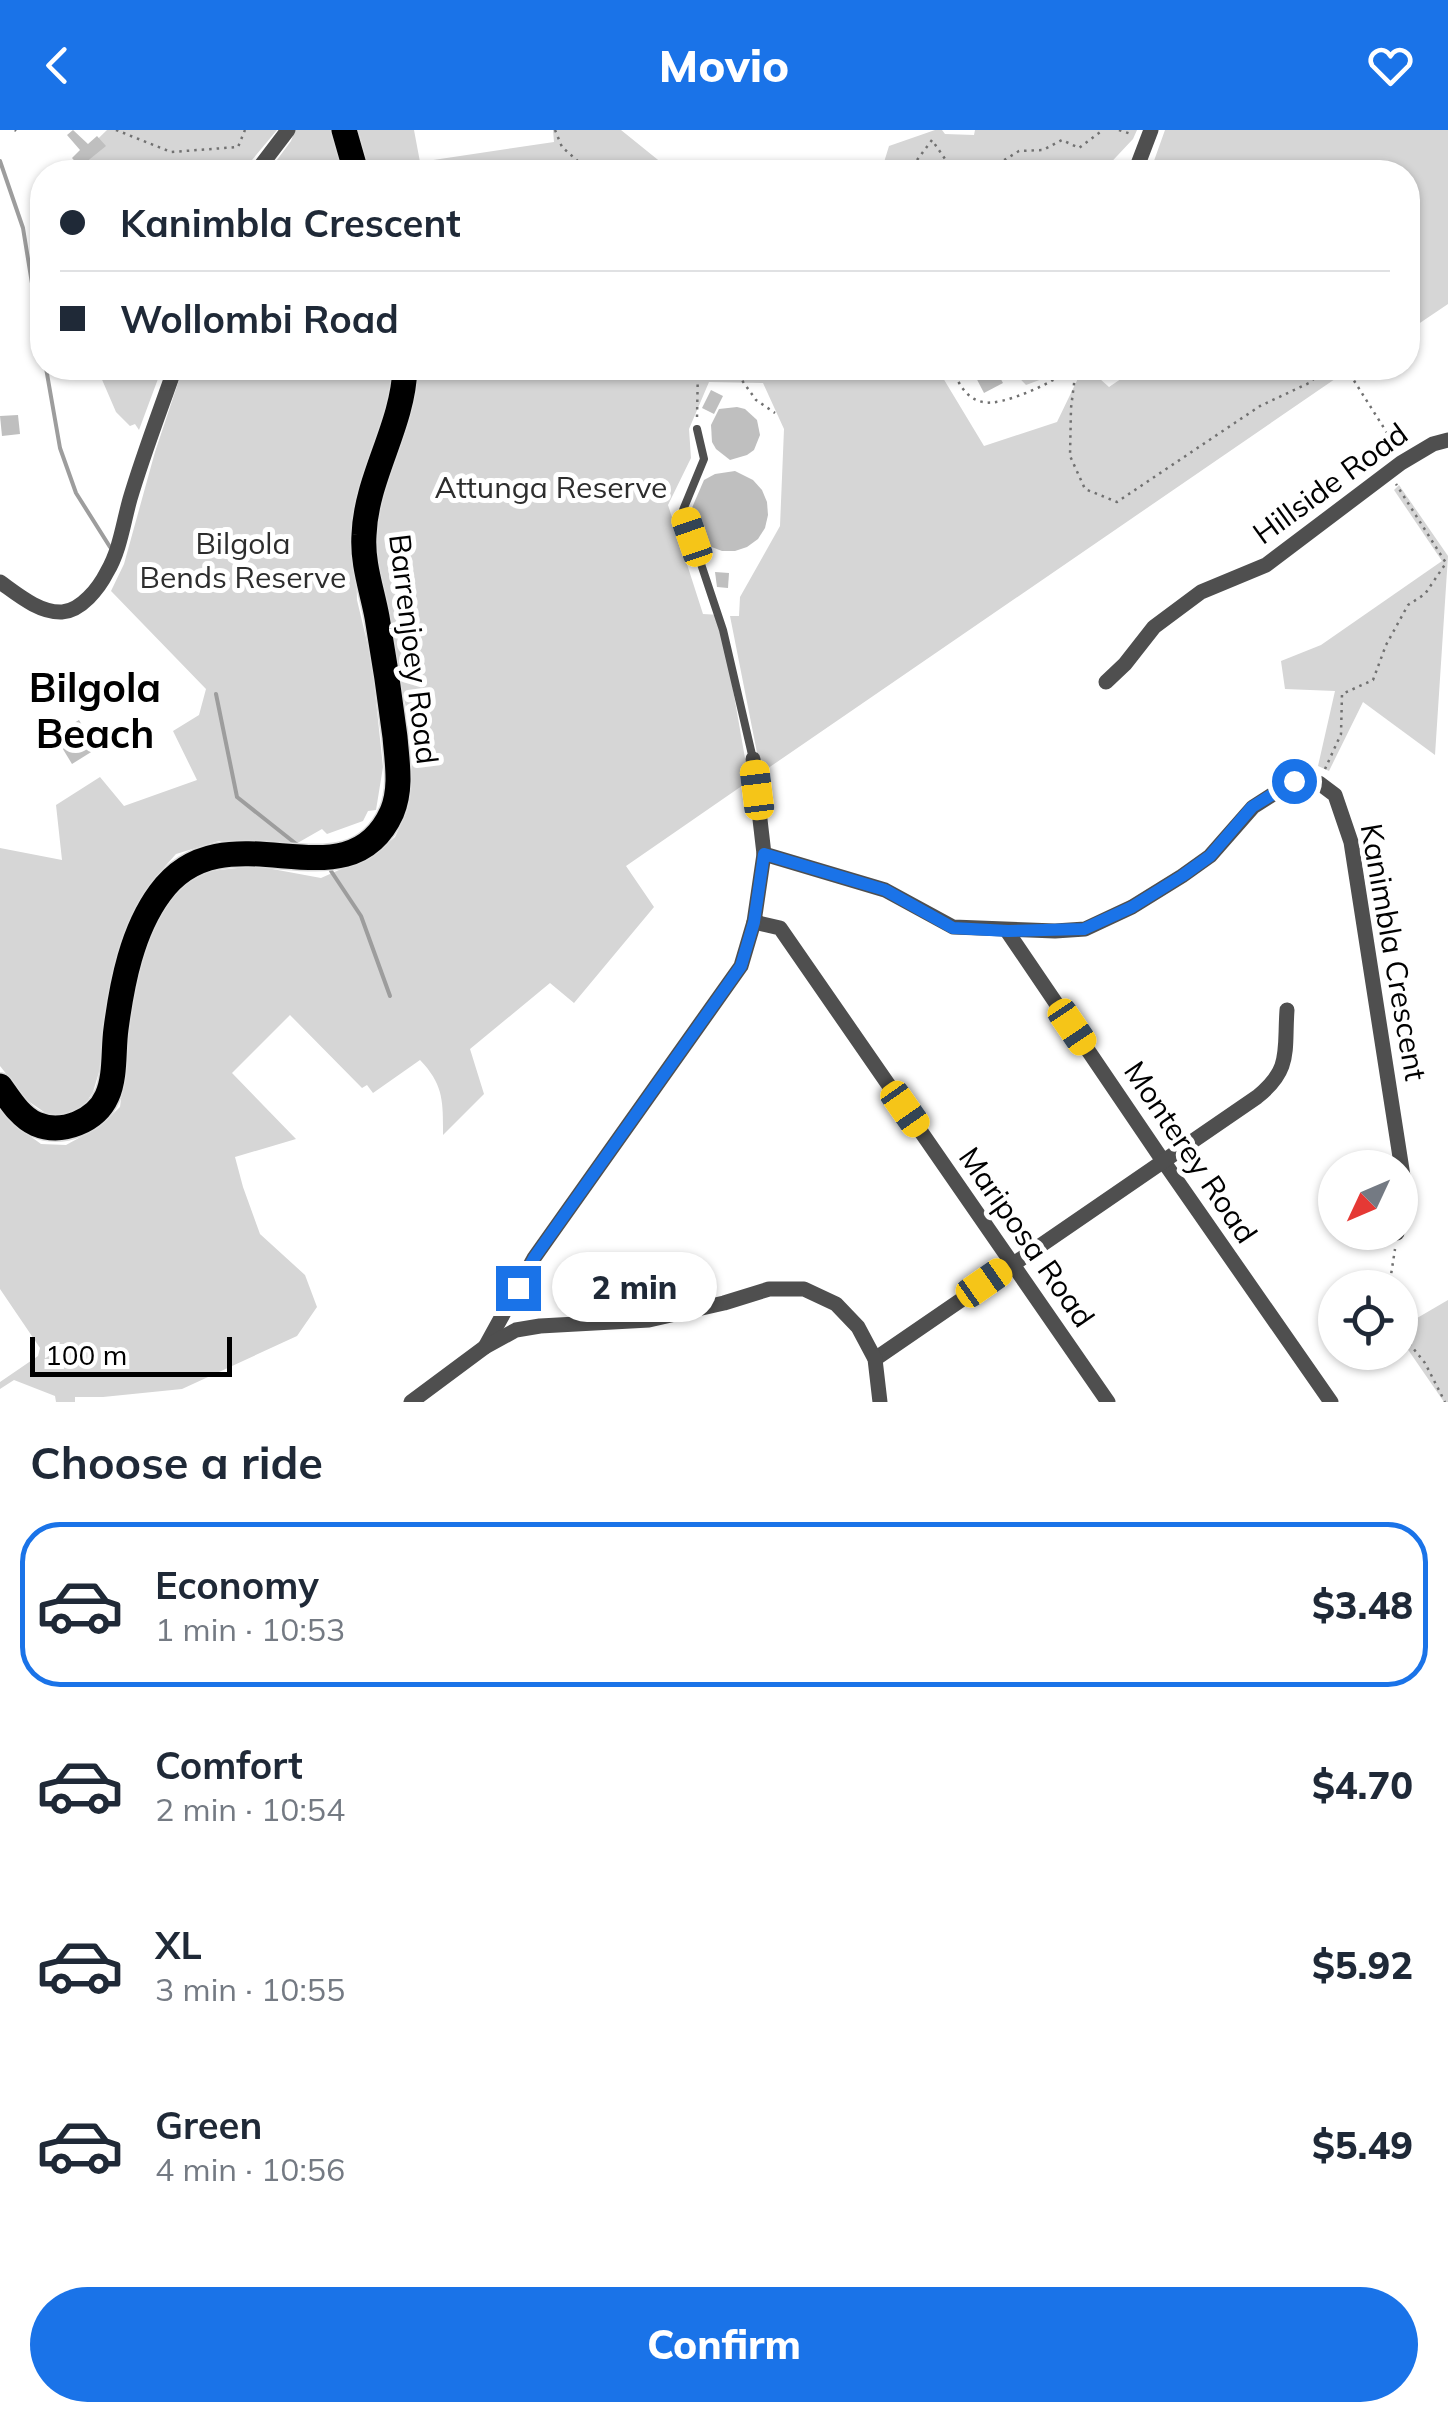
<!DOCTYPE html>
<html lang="en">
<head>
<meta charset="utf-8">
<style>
  body { margin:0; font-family:Mulish,sans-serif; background:#f6f6f7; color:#1f2937; height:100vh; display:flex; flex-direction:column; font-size:38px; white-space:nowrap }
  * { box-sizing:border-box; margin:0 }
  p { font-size:32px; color:#747a83 }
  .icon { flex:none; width:55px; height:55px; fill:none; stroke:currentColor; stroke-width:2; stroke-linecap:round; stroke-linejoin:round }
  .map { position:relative; height:1272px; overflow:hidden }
  .details { display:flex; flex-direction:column; background:#fff; flex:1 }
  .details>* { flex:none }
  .banner { position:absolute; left:30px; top:30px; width:1390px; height:220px; border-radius:40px; box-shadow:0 2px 8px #0004; display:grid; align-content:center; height:220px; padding:0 30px; background:#fff }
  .needle { width:65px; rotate:226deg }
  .fabs { position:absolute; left:1318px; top:1020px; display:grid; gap:20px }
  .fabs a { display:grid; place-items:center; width:100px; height:100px; border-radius:50%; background:#fff; box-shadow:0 2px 8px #0004; font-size:50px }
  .scale { position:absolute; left:30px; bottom:25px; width:202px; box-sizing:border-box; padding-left:10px; border:5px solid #000; border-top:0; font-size:28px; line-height:35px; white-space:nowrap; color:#000; -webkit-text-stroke:8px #fff; paint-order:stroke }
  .end { position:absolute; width:45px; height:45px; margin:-22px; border:12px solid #1a73e8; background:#fff; box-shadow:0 0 0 5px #fff }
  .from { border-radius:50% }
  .bubble { position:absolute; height:70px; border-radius:35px; background:#fff; box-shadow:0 2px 8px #0004; font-size:32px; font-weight:800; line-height:70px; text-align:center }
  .car { position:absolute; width:30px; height:60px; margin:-30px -15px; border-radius:12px; box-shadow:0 0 8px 2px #0007; background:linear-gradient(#f5c518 24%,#345 0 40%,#f5c518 0 76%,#345 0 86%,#f5c518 0) }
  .banner b { display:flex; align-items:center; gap:35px; height:95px; font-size:38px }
  .banner b+b { border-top:2px solid #e0e1e3 }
  .banner i { width:25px; height:25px; background:#1f2937 }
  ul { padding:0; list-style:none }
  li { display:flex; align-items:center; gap:30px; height:165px; margin:0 20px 15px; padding:0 10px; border:5px solid transparent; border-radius:40px }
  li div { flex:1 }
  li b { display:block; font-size:38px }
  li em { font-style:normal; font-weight:800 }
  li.selected { border-color:#1a73e8 }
  li>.icon { width:90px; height:90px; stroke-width:1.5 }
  h2 { padding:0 30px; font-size:45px; line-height:120px }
  .button { display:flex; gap:20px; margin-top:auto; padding:20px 30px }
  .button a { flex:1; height:115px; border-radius:60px; background:#1a73e8; color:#fff; font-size:40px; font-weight:800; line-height:115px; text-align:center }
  header { display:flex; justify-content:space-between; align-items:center; height:130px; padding:0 30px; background:#1a73e8; color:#fff; font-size:45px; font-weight:800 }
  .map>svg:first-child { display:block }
</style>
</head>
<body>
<header><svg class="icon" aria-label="back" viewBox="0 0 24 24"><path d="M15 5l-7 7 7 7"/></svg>Movio<svg class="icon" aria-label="heart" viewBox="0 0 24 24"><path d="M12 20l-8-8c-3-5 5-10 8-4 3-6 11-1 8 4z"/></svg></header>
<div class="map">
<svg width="1448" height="1272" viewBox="0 0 1448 1272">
  <rect width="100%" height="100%" fill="#fff"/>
  <g fill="#d6d6d6">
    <polygon points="107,0 277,0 242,42 66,42 75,31"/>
    <polygon points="295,0 334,0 344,42 268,42 291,11"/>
    <polygon points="353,0 414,0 420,32 554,12 553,0 621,0 673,42 364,42"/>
    <polygon points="935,0 942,0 945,4 974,5 975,0 1137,0 1133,9 1102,42 881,42 889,16"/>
    <polygon points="1165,0 1448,0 1448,174 1408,201 1408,42 1150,42"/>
    <polygon points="97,238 162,238 139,300 135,294 130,296 116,282"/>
    <polygon points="183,238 392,238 391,270 355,384 357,470 372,533 383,637 376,680 368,681 363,691 327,704 322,699 294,715 219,711 176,724 152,751 133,790 113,850 99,942 93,962 83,978 67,987 47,984 28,971 0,936 0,718 62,730 56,675 100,647 124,676 197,650 173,601 199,585 206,559 111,461 124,434 155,322"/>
    <path d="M417,238H937L984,316L1057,292L1083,238H1110L1100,249L1109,257L1137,238H1351L761,643L730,486H739L740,467L780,396L784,299L763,253L709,252L689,299L691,328L668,375L703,484L720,485L749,651L626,736L654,777L574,873L550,853L470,919L484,964L443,1005C443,972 444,955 420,930L373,963L367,955L362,958L290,885L232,943L296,1009L235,1027L243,1057L260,1104L305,1145L317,1177L297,1206L182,1259L103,1267H75V1272H56L55,1266L14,1250L0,1259V1252L38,1226L40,1218L0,1159V977L12,993L41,1014L66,1015L99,997L120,977L134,858L141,819L161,780L185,754L210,741L256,736L321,748L375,724L395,707L407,681L414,615L377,443L376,379Z"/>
    <polygon points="1010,238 1065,238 1061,242 1026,255"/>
    <polygon points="1399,355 1448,426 1435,625 1363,572 1329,641 1318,636 1335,561 1285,559 1281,531 1321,515 1442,431 1394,360"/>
    <polygon points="1448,1170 1448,1272 1444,1272 1400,1208 1400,1198"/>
  </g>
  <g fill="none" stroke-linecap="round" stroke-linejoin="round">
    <g stroke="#9d9d9d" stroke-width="4">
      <polyline points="0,31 23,98 42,215"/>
      <polyline points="46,238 60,318 76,363 110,417"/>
      <polyline points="216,564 237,667 300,717"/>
      <polyline points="331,741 361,786 390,866"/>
    </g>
  </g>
  <g fill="#bfbfbf">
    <polygon points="73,0 88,14 97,6 106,16 80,37 72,28 80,20 67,5"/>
    <polygon points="971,238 995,238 1003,253 984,263"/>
    <polygon points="711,260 723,266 714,284 702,278"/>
    <polygon points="737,277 745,279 757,290 760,305 754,320 747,325 730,330 716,319 712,312 711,295 719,279"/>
    <polygon points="18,285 20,304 2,306 0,286"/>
    <polygon points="735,341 753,350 762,360 767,372 768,385 765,398 758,409 747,417 735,421 722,421 709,416 701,410 691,380 704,350 715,344"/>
    <polygon points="715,442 729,443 728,458 717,457"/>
    <polygon points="79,590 96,619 72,634 58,611 68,606 64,599"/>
  </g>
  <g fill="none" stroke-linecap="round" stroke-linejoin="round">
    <defs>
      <g id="primary">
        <polyline points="344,0 356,42"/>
        <path d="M0,956C10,970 20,987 36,994C62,1005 96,991 107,966C116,946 113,920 116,899C122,853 132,801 160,763C226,672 347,782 392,682C402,658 397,632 395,607C390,567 384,527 377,487C372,460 362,433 364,405C366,347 403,297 405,238"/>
      </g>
    </defs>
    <use href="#primary" stroke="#dbdbdb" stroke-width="28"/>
    <g stroke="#717171" stroke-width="2.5" stroke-dasharray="2.5 5" stroke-linecap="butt">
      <polyline points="15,0 16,1"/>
      <polyline points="116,0 171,22 238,17 245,0"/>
      <polyline points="555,0 562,17 590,42"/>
      <polyline points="1119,0 1131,4"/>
      <polyline points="920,42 914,34 932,10 954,42 966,42"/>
      <polyline points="985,42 1019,21 1043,20 1062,10 1079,18 1103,0"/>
      <polyline points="724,238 736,242"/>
      <polyline points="737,238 736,242 756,270 775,283"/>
      <path d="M953,238C957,252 966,269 983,272C1002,277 1057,251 1071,238"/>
      <polyline points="1076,238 1071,278 1070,326 1085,359 1117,372 1260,276 1309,253 1326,238"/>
      <polyline points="1346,238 1396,317"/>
      <polyline points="697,287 698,238"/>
      <polyline points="1325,639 1341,604 1342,564 1373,550 1386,515 1408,475 1425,464 1446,433 1396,354"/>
      <polyline points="1389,1158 1395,1119"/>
      <polyline points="1400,1202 1425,1233 1445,1272"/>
    </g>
    <polyline stroke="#4f4f4f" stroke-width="8" points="697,299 704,329 683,380 723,500 753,629"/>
    <g stroke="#4f4f4f" stroke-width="15">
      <polyline points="256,42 288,0"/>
      <polyline points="1135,42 1151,0"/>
      <path d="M0,452C17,464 39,483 62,482C81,481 99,458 107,442C120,420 123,394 130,369C143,325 160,281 175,238"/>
      <polyline points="1106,552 1125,534 1154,497 1201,462 1266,435 1401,333 1433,314 1448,310"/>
      <polyline points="764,724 885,760 953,797 1055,801 1085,799 1132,777 1182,746 1210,726 1253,677 1294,651 1319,653 1335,665 1351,712 1405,1059 1400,1088"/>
      <polyline points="754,792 780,798 1108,1272"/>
      <polyline points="1007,801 1159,1025 1331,1272"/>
      <polyline points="1397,1103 1397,1102"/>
      <polyline points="485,1217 534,1128 741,836 754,792 764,724 753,629"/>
      <path d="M875,1229L1257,967C1292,939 1284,921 1287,880"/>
      <polyline points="411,1272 485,1217 516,1200 540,1196 649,1190 724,1173 769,1159 804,1159 836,1174 858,1197 875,1229 880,1272"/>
    </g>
    <use href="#primary" stroke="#000" stroke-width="25"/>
  </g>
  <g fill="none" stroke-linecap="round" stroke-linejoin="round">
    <polyline stroke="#1a73e8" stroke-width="12" points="518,1158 534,1128 741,836 754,792 764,724 885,760 953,798 1008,801 1084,799 1132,777 1182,746 1210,726 1252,677 1294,651"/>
  </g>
  <g text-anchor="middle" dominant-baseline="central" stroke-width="10" stroke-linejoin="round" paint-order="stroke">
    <g font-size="30" fill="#000" stroke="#fff">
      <text transform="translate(1330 353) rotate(-36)">Hillside Road</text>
      <text transform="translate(414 519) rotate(83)">Barrenjoey Road</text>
      <text transform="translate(1394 822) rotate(80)">Kanimbla Crescent</text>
      <text transform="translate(1191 1022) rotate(56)">Monterey Road</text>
      <text transform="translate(1027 1107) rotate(55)">Mariposa Road</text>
    </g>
    <g font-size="30" fill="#2d2d2d" stroke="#fff">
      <text x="551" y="357">Attunga Reserve</text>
      <text x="243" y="413">Bilgola<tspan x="243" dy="34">Bends Reserve</tspan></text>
    </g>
    <g font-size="40" font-weight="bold" fill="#000" stroke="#fff">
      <text x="95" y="557">Bilgola<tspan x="95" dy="46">Beach</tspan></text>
    </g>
  </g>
</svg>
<div class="fabs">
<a><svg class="needle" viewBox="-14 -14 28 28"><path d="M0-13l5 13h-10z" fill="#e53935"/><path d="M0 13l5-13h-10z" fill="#747a83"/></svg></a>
<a><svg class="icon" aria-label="locate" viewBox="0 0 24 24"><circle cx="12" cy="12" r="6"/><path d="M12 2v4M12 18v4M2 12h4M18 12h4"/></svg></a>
</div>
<div class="scale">100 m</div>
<i class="end from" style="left:1294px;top:651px"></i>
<i class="end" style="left:518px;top:1158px"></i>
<div class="bubble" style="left:552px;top:1122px;width:165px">2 min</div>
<i class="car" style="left:692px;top:407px;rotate:341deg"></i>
<i class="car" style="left:757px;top:660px;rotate:353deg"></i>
<i class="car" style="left:1072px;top:897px;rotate:146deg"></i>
<i class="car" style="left:905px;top:979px;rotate:145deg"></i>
<i class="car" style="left:984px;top:1153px;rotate:55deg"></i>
<div class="banner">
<b><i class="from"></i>Kanimbla Crescent</b>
<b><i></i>Wollombi Road</b>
</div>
</div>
<section class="details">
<h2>Choose a ride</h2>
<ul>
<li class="selected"><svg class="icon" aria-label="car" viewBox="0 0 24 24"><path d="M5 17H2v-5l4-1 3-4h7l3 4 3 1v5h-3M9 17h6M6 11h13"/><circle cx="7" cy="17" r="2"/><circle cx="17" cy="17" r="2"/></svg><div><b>Economy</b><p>1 min · 10:53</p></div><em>$3.48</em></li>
<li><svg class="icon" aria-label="car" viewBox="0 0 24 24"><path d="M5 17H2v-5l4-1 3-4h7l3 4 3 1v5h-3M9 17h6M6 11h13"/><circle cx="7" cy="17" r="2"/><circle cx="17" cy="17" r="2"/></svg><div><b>Comfort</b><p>2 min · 10:54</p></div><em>$4.70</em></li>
<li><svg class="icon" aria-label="car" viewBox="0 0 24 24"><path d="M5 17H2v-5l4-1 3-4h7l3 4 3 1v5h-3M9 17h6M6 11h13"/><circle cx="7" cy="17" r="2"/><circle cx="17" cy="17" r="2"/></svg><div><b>XL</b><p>3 min · 10:55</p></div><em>$5.92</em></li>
<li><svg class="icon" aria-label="car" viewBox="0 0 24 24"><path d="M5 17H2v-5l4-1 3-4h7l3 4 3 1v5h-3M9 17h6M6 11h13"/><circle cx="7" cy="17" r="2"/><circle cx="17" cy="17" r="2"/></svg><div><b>Green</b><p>4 min · 10:56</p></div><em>$5.49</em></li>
</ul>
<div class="button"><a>Confirm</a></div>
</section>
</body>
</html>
